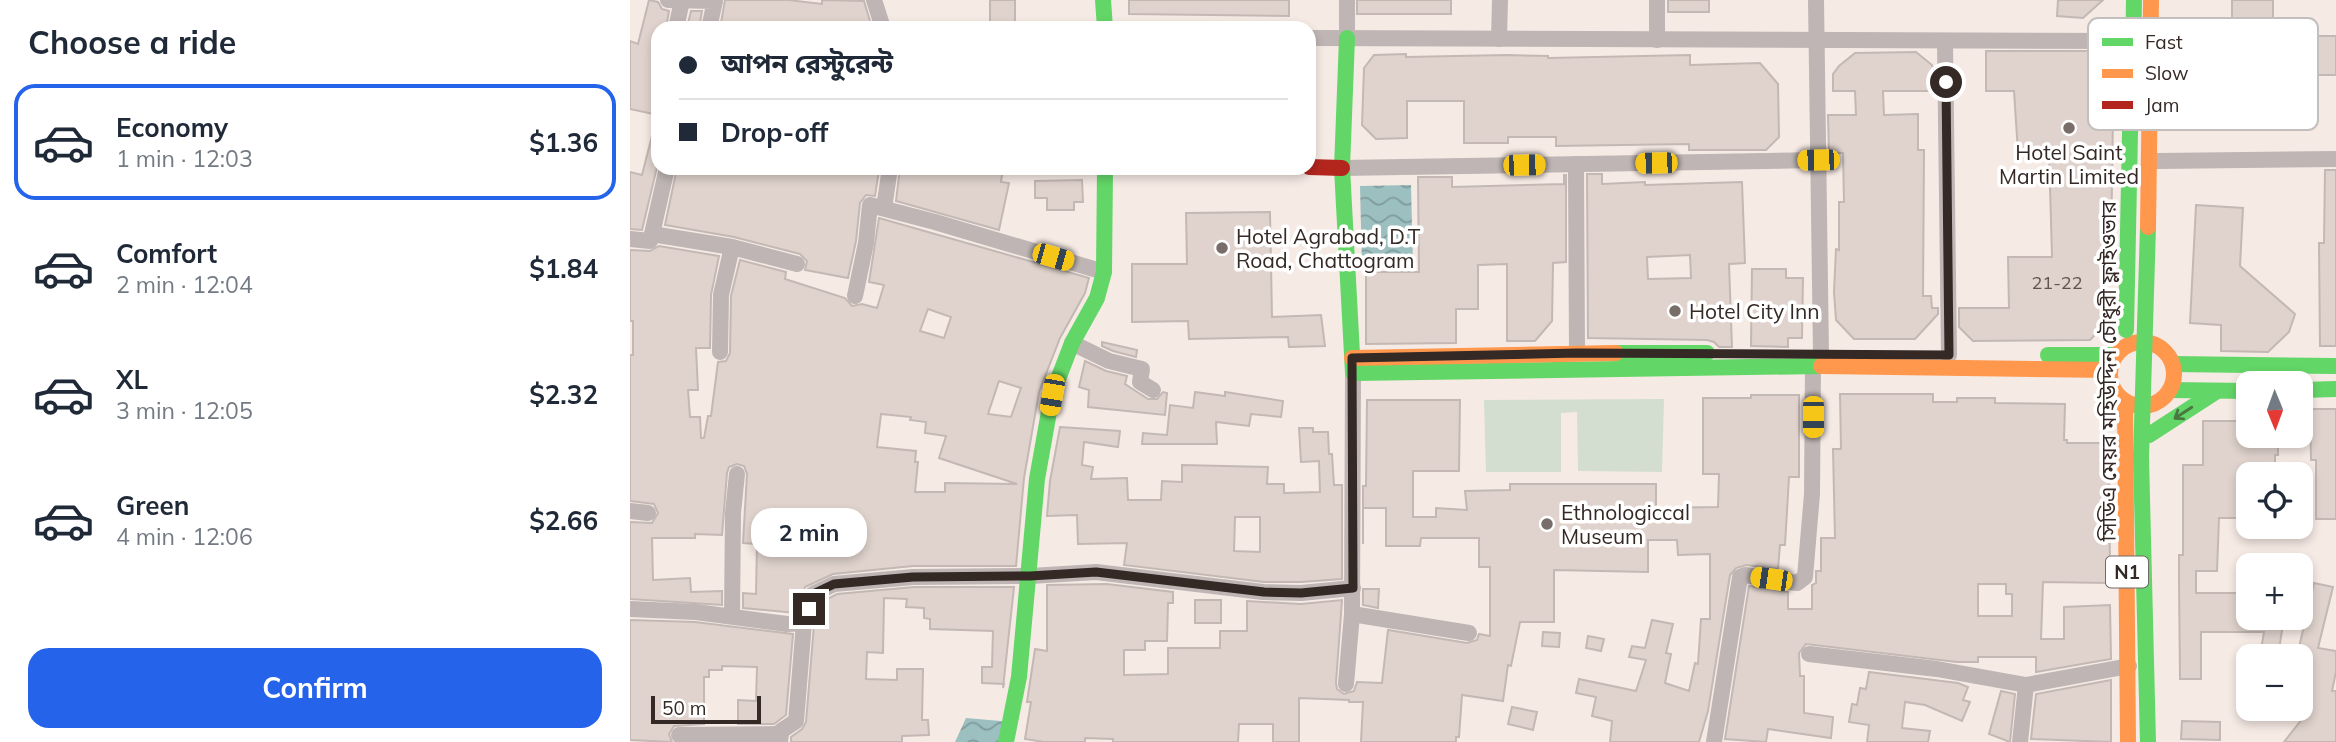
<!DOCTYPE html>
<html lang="en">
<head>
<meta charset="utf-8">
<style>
  body { margin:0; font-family:Mulish,"Noto Sans Bengali",sans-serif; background:#f2f2f3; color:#1f2937; height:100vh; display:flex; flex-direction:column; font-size:26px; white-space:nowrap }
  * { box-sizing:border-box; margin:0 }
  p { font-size:23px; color:#747a83 }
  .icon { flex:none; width:38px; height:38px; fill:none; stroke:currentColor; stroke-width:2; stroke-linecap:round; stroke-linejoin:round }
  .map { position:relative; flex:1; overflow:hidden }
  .side { display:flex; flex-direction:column; background:#fff; width:630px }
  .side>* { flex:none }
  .guide { position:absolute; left:21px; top:21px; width:665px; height:154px; border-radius:21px; box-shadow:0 4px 10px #0003; display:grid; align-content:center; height:154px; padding:0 28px; background:#fff }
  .needle { width:46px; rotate:179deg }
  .fabs { position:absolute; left:1606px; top:371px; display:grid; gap:14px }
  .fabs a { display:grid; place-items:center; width:77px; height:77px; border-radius:14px; background:#fff; box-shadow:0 4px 10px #0003; font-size:35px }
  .scale { position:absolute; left:21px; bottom:18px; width:110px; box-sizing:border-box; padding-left:7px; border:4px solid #342925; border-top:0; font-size:19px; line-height:24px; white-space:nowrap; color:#342925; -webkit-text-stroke:5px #fff; paint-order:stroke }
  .end { position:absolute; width:32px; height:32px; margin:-16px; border:9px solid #342925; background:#fff; box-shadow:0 0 0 4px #fff }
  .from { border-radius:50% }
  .bubble { position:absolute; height:49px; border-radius:21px; background:#fff; box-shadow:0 4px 10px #0003; font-size:23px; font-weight:700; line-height:49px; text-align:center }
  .car { position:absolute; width:21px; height:42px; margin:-21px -10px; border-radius:9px; box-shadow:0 0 5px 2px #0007; background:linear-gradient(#f5c518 24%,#345 0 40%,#f5c518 0 76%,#345 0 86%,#f5c518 0) }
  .guide b { display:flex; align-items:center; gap:24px; height:66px; font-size:26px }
  .guide b+b { border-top:2px solid #e0e1e3 }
  .guide i { width:18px; height:18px; background:#1f2937 }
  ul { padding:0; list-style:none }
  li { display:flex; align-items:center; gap:21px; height:116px; margin:0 14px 10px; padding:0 14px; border:4px solid transparent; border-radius:21px }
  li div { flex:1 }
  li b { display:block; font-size:26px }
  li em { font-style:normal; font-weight:700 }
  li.on { border-color:#2563eb }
  li>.icon { width:63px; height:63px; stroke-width:1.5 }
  h2 { padding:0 28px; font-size:32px; line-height:84px }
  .action { display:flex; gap:14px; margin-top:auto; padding:14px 28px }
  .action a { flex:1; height:80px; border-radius:21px; background:#2563eb; color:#fff; font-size:28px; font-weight:700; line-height:80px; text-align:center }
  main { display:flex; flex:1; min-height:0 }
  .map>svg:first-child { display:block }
</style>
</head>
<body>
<main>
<section class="side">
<h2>Choose a ride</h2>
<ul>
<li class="on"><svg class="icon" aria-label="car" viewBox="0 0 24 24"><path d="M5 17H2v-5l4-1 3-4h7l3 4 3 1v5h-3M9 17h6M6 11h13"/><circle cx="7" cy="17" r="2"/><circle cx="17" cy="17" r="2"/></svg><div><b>Economy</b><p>1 min · 12:03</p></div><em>$1.36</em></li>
<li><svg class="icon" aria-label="car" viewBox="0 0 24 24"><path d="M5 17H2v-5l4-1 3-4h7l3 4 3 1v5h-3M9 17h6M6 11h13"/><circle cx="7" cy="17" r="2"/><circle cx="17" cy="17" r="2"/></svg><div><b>Comfort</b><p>2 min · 12:04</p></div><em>$1.84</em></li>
<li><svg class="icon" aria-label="car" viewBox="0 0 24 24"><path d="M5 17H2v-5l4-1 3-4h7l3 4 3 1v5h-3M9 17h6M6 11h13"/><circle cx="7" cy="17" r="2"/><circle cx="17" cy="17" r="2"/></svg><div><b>XL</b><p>3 min · 12:05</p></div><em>$2.32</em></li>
<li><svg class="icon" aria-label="car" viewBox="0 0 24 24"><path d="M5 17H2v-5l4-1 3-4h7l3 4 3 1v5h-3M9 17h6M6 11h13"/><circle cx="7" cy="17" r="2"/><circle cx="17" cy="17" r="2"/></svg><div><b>Green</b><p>4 min · 12:06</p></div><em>$2.66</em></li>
</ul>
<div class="action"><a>Confirm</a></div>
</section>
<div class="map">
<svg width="1706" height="742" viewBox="0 0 1706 742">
  <defs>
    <pattern id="water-waves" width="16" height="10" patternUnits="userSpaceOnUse" patternTransform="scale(1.75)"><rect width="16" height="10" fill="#9cbfc0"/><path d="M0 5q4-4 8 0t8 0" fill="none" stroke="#809b9c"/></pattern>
  </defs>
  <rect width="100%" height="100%" fill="#f6eae4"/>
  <polygon fill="#d3ded0" points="1034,399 1032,472 948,471 947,412 931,413 931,472 856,472 854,400"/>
  <g fill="url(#water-waves)">
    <polygon points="781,185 783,266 732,267 730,186"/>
    <polygon points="336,718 382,722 375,742 325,742"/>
  </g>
  <g fill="#e0d3cd" stroke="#c3b8b4" stroke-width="2" fill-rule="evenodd">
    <polygon points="19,0 28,2 32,9 39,11 36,28 28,28 28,115 0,109 0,41 8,44"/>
    <polygon points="95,0 158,0 192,4 192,0 234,1 242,28 132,28 91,23"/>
    <rect x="360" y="0" width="25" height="28"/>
    <polygon points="499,0 659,0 659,16 499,14"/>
    <rect x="727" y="0" width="94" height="14"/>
    <rect x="1038" y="0" width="41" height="12"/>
    <polygon points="1428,0 1473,0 1453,18 1427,16"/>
    <polygon points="1602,0 1643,0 1643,36 1706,36 1706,75 1583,75 1583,90 1562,90 1561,19 1602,19"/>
    <polygon points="61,11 72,11 69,28 57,28"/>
    <polygon points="1356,51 1484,51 1481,246 1476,246 1476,323 1460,340 1343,341 1329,327 1329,308 1379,308 1378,257 1422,257 1419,152 1388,152 1384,91 1356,91"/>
    <polygon points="1286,52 1302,65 1305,72 1305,91 1253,91 1254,115 1288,114 1288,150 1294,150 1293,296 1301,296 1302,308 1308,308 1308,314 1285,339 1224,339 1206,320 1204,292 1206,249 1209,250 1209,202 1214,202 1213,153 1199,153 1198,115 1226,115 1225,91 1203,91 1203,74 1209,66 1225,53"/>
    <polygon points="776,54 776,57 877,55 918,56 918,58 1060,55 1060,65 1130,63 1148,84 1149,137 1136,150 1059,150 1059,144 926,146 926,137 878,137 878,143 834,143 834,101 777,101 777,138 746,139 732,125 734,68 744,55"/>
    <polygon points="24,128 28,129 28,163 12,230 0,229 0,172 12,175"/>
    <polygon points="47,168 238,168 249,170 245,196 236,195 230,203 226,241 218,278 175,270 177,261 170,254 104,237 35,225"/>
    <polygon points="270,168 295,170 295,168 373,168 371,182 379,183 369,230 266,201"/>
    <polygon points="1695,170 1706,170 1706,346 1690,346 1689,243 1694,243"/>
    <path d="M957,174H972V184L1015,182V185L1112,182L1115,263L1099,264L1102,347H1089L1084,342L1077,340L958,338ZM1060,255L1061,278L1018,279L1017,257Z"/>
    <polygon points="934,175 936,175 936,262 923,263 922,321 905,341 877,341 877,264 848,265 848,309 826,309 826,343 736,344 736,272 789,272 788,177 822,177 822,187 934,184"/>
    <polygon points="452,180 453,202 444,202 444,210 417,210 417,198 405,198 405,181"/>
    <polygon points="1566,205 1613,208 1610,266 1665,314 1659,332 1638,352 1591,351 1591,325 1560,323"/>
    <polygon points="640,212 642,317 691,315 695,346 659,347 658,337 559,339 558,321 502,322 502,264 557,264 556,213"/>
    <path d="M249,218L459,278L455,293L430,338L409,392L394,478L386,566H283L203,574L175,587L166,613L113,608V593L126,594L127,544L113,543L117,474L114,466L107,464L99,467L97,473L92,535L65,534V538H22L23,580L60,578L61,592L92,591V605L0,599V522L22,523L28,513L24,504L0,501V355H3V321H0V250L20,251L29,246L89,256L81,295L80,348H66L68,390H58L60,417H70L71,438H74L78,416H81L88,362L96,361L100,353L101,296L110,260L156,272L155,279L215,298L222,306L232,304L247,308L254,285L239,282ZM298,309L321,317L314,338L290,331ZM369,381L391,388L381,417L358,414ZM251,414L281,417L280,420L296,422L295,433L316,436L309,458L387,484L315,483V492H285L288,462H285L286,451L247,447Z"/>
    <polygon points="1122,269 1156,269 1156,278 1173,278 1172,338 1158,338 1158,347 1121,346"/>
    <polygon points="472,342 507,350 506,357 483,351 472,346"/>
    <polygon points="455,361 476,371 497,376 495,384 518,399 527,399 533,392 537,393 535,415 458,407 459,390 449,387"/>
    <polygon points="565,392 595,396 595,392 653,401 651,417 621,414 619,426 586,422 587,444 512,444 513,433 537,435 540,405 563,408"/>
    <path d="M1210,394H1303V402H1327V398H1365V403L1435,404L1434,440H1437V443H1479L1480,583L1413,582L1411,639H1434V607L1480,605L1481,659L1406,672V657H1348V662H1327L1176,644L1169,653L1170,676H1174V713L1203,717L1201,738L1138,729L1136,742L1095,739L1119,586L1158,592V609H1182V585L1186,583V571H1191V538H1205L1203,449H1211ZM1348,584H1376V594H1382V616H1348Z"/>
    <polygon points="1121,395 1169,395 1169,477 1159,477 1155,545 1150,545 1148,569 1116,565 1106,568 1100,575 1078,711 1069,742 980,742 982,721 962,716 966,697 946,693 949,679 1006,691 1016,660 999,657 1002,646 1015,648 1022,620 1043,624 1036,653 1041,654 1035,683 1059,691 1065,663 1068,664 1071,619 1080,619 1080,554 1048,555 1047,540 1018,540 1018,572 924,570 924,622 890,622 881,666 878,665 873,701 832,695 829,737 826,737 826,742 731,742 733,702 719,702 719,700 669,698 669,742 643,742 643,724 609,724 608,742 483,742 483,739 455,738 455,742 414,742 395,739 401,702 397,702 405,649 417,651 417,585 477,584 543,592 543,603 538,603 537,641 515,641 515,650 494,650 494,675 538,674 538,648 590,648 590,631 617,631 617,601 671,604 712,600 706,683 707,689 714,694 724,691 727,682 752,683 758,630 837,643 847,640 849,634 860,636 860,567 849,567 849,538 791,538 790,546 756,546 756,508 733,508 733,544 733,486 736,486 737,400 830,400 829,471 783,471 783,517 806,517 806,508 837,510 835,491 880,490 880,484 1026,484 1026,508 1088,507 1089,474 1073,474 1073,398 1121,398"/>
    <polygon points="1680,409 1706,409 1706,519 1686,519 1686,460 1681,460"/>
    <polygon points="1573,421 1619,421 1619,436 1648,436 1648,455 1645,455 1645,474 1619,474 1619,518 1589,518 1587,571 1566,571 1566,593 1619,593 1619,618 1654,618 1648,656 1630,656 1634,632 1571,632 1571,679 1550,679 1549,581 1549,555 1553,555 1553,465 1573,465"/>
    <path d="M430,427L490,431L488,447L454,442L452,465L463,467L461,479L497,478L498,500H531L532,481L552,482V465L638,467L637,484H654V493L690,492L689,461L671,462L669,428H683V432H698L699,454H702L704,485H712V579L671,582H634L494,565L497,543L448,544L447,515L417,516L420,481ZM605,517H630V552L604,551Z"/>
    <polygon points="1684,583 1703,587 1688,648 1706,651 1706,672 1702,691 1706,691 1706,742 1654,742 1672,719 1647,713 1647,709 1671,709 1671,656 1667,656"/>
    <polygon points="284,587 384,587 373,688 374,684 352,683 352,667 362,667 363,631 300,629 300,619 294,618 294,608 276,607 277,599 254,598 253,653 237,652 236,679 267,680 267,669 293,669 292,720 298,720 299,735 272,736 272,742 161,742 161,737 172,729 176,722 184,625 192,602 207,594"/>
    <polygon points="733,589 749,589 748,608 733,605"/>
    <rect x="565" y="600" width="26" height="23"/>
    <polygon points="0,620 65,622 163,634 156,715 144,724 108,724 108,700 126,701 127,667 92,666 92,670 79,670 79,677 74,677 74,724 44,726 39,734 42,742 0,740"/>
    <polygon points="913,632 930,633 929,647 912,646"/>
    <polygon points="958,636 974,639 971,651 956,648"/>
    <polygon points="1239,672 1328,683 1338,687 1333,700 1340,702 1332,721 1295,705 1275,702 1272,728 1300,731 1298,742 1237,742 1239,725 1219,722 1222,704 1227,705 1230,688 1236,689"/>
    <polygon points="1481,680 1481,742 1401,739 1406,694"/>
    <polygon points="1371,691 1385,694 1380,742 1359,734"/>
    <polygon points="882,707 907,712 903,730 878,724"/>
    <polygon points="1552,721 1590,722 1590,740 1551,739"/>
  </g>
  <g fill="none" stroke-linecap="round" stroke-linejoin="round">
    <g stroke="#beb5b4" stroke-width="16">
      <polyline points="38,0 85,1 79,28"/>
      <polyline points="244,0 253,28"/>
      <polyline points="1186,0 1191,354"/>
      <polyline points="46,28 52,1"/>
      <polyline points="679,38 1504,41"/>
      <polyline points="717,38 717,0"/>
      <polyline points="869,39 870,0"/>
      <polyline points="1027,40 1027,0"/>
      <polyline points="1315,41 1319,355"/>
      <polyline points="1527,161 1706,159"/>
      <polyline points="946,164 947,353"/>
      <polyline points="712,168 1188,160"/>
      <polyline points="254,208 260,168"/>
      <polyline points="22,234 37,168"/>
      <polyline points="0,239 20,241 22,234 102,247 167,264"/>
      <polyline points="225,296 236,243 240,205 305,222 474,272"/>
      <polyline points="442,343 479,361 512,369 510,382 523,390"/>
      <polyline points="90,352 91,295 102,247"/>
      <polyline points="0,511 18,513"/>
      <polyline points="0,609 66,612 157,624 174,623 183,594 204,584 283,577 400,576 466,572 633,592 671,593 723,588"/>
      <polyline points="722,614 839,633"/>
      <polyline points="102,615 103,513 107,474"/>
      <polyline points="1179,654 1307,669 1396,685 1499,666"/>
      <polyline points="716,684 722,614 723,373"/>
      <polyline points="49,735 151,734"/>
      <polyline points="150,742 151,731 166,721 174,623"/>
      <polyline points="1084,742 1110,577 1115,575 1167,583 1175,577 1182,494 1183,366"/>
      <polyline points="1390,742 1396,685"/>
    </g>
    <g stroke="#63d668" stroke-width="16">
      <polyline points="473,0 475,28"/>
      <polyline points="717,38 712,168 723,373 1191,366"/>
      <polyline points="1503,59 1504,0"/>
      <polyline points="986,353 1077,353"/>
      <polyline points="1418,355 1485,355"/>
      <polyline points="1543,364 1706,366"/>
      <polyline points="1540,390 1619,391"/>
      <polyline points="1671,390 1706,389"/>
      <polyline points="1519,435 1587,391"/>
      <polyline points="376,742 389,677 407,479 422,395 442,343 467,298 474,272 475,168"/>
    </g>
    <g stroke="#ff974d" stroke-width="16">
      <circle cx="1512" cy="374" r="32"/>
      <polyline points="722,358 986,353"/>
      <polyline points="1191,366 1480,370"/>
      <polyline points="1495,401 1498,742"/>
    </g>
    <polyline stroke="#b3261e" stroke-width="16" points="679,167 712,168"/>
    <g stroke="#63d668" stroke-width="16">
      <polyline points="1518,227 1511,457 1518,742"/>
      <polyline points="1496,330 1502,34"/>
    </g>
    <polyline stroke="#ff974d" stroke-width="16" points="1518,227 1521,0"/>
  </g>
  <defs><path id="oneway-shaft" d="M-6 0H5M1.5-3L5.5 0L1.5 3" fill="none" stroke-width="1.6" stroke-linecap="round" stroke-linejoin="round" transform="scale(1.75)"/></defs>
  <use stroke="#497743" href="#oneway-shaft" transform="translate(1553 413) rotate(147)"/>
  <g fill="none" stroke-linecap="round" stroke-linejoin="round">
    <polyline stroke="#342925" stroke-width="9" points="179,609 183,594 204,584 283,577 400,576 466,572 634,592 671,593 723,588 722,358 947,353 1319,355 1316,82"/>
  </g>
  <g fill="#786d68" stroke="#fff" stroke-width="2.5">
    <circle cx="1439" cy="128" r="7"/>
    <circle cx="592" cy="248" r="7"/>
    <circle cx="1045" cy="311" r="7"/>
    <circle cx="917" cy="524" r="7"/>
  </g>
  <g text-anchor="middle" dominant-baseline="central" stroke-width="7" stroke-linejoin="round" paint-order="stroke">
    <g font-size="18" fill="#605450">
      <text x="1427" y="282">21-22</text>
    </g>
    <rect fill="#fff" stroke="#716966" stroke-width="2" x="1476" y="556.5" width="42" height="31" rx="5"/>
    <g font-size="19" font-weight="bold" fill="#342925">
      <text x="1497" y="572">N1</text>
    </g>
    <g font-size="21" fill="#342925" stroke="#fff" text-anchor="start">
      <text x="1439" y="152" text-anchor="middle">Hotel Saint<tspan x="1439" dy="24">Martin Limited</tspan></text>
      <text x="606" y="236">Hotel Agrabad, D.T<tspan x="606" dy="24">Road, Chattogram</tspan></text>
      <text x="1059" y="311">Hotel City Inn</text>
      <text x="931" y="512">Ethnologiccal<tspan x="931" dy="24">Museum</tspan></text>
    </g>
    <g font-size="21" fill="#342925" stroke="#fff">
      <text transform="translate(1478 371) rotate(-90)">সিডিএ মেয়র মহিউদ্দিন চৌধুরী ফ্লাইওভার</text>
    </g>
  </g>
  <rect x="1458" y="18" width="230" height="112" rx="10" fill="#fff" stroke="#c2bfbe" stroke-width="2"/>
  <rect x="1472" y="38" width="31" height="8" fill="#63d668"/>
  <rect x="1472" y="69" width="31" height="9" fill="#ff974d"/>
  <rect x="1472" y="101" width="31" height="8" fill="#b3261e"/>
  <g font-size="19" fill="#342925">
    <text x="1515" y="49">Fast</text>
    <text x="1515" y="80">Slow</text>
    <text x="1515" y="112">Jam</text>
  </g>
</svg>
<div class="fabs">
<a><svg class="needle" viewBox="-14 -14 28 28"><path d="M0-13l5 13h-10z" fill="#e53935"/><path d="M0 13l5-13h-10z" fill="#747a83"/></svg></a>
<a><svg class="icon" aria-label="locate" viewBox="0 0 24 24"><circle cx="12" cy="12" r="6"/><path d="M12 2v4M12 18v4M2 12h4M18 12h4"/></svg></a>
<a>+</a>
<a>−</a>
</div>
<div class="scale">50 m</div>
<i class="end from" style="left:1316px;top:82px"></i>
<i class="end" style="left:179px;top:609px"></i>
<div class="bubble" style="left:121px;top:508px;width:116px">2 min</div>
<i class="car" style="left:1188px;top:160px;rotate:269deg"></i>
<i class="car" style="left:1026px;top:163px;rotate:269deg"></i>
<i class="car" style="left:894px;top:165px;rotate:89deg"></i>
<i class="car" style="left:423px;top:257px;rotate:106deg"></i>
<i class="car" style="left:422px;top:395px;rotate:190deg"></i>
<i class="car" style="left:1183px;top:417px;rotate:180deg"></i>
<i class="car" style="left:1141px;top:579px;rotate:278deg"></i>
<div class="guide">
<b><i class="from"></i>আপন রেস্টুরেন্ট</b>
<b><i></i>Drop-off</b>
</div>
</div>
</main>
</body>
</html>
